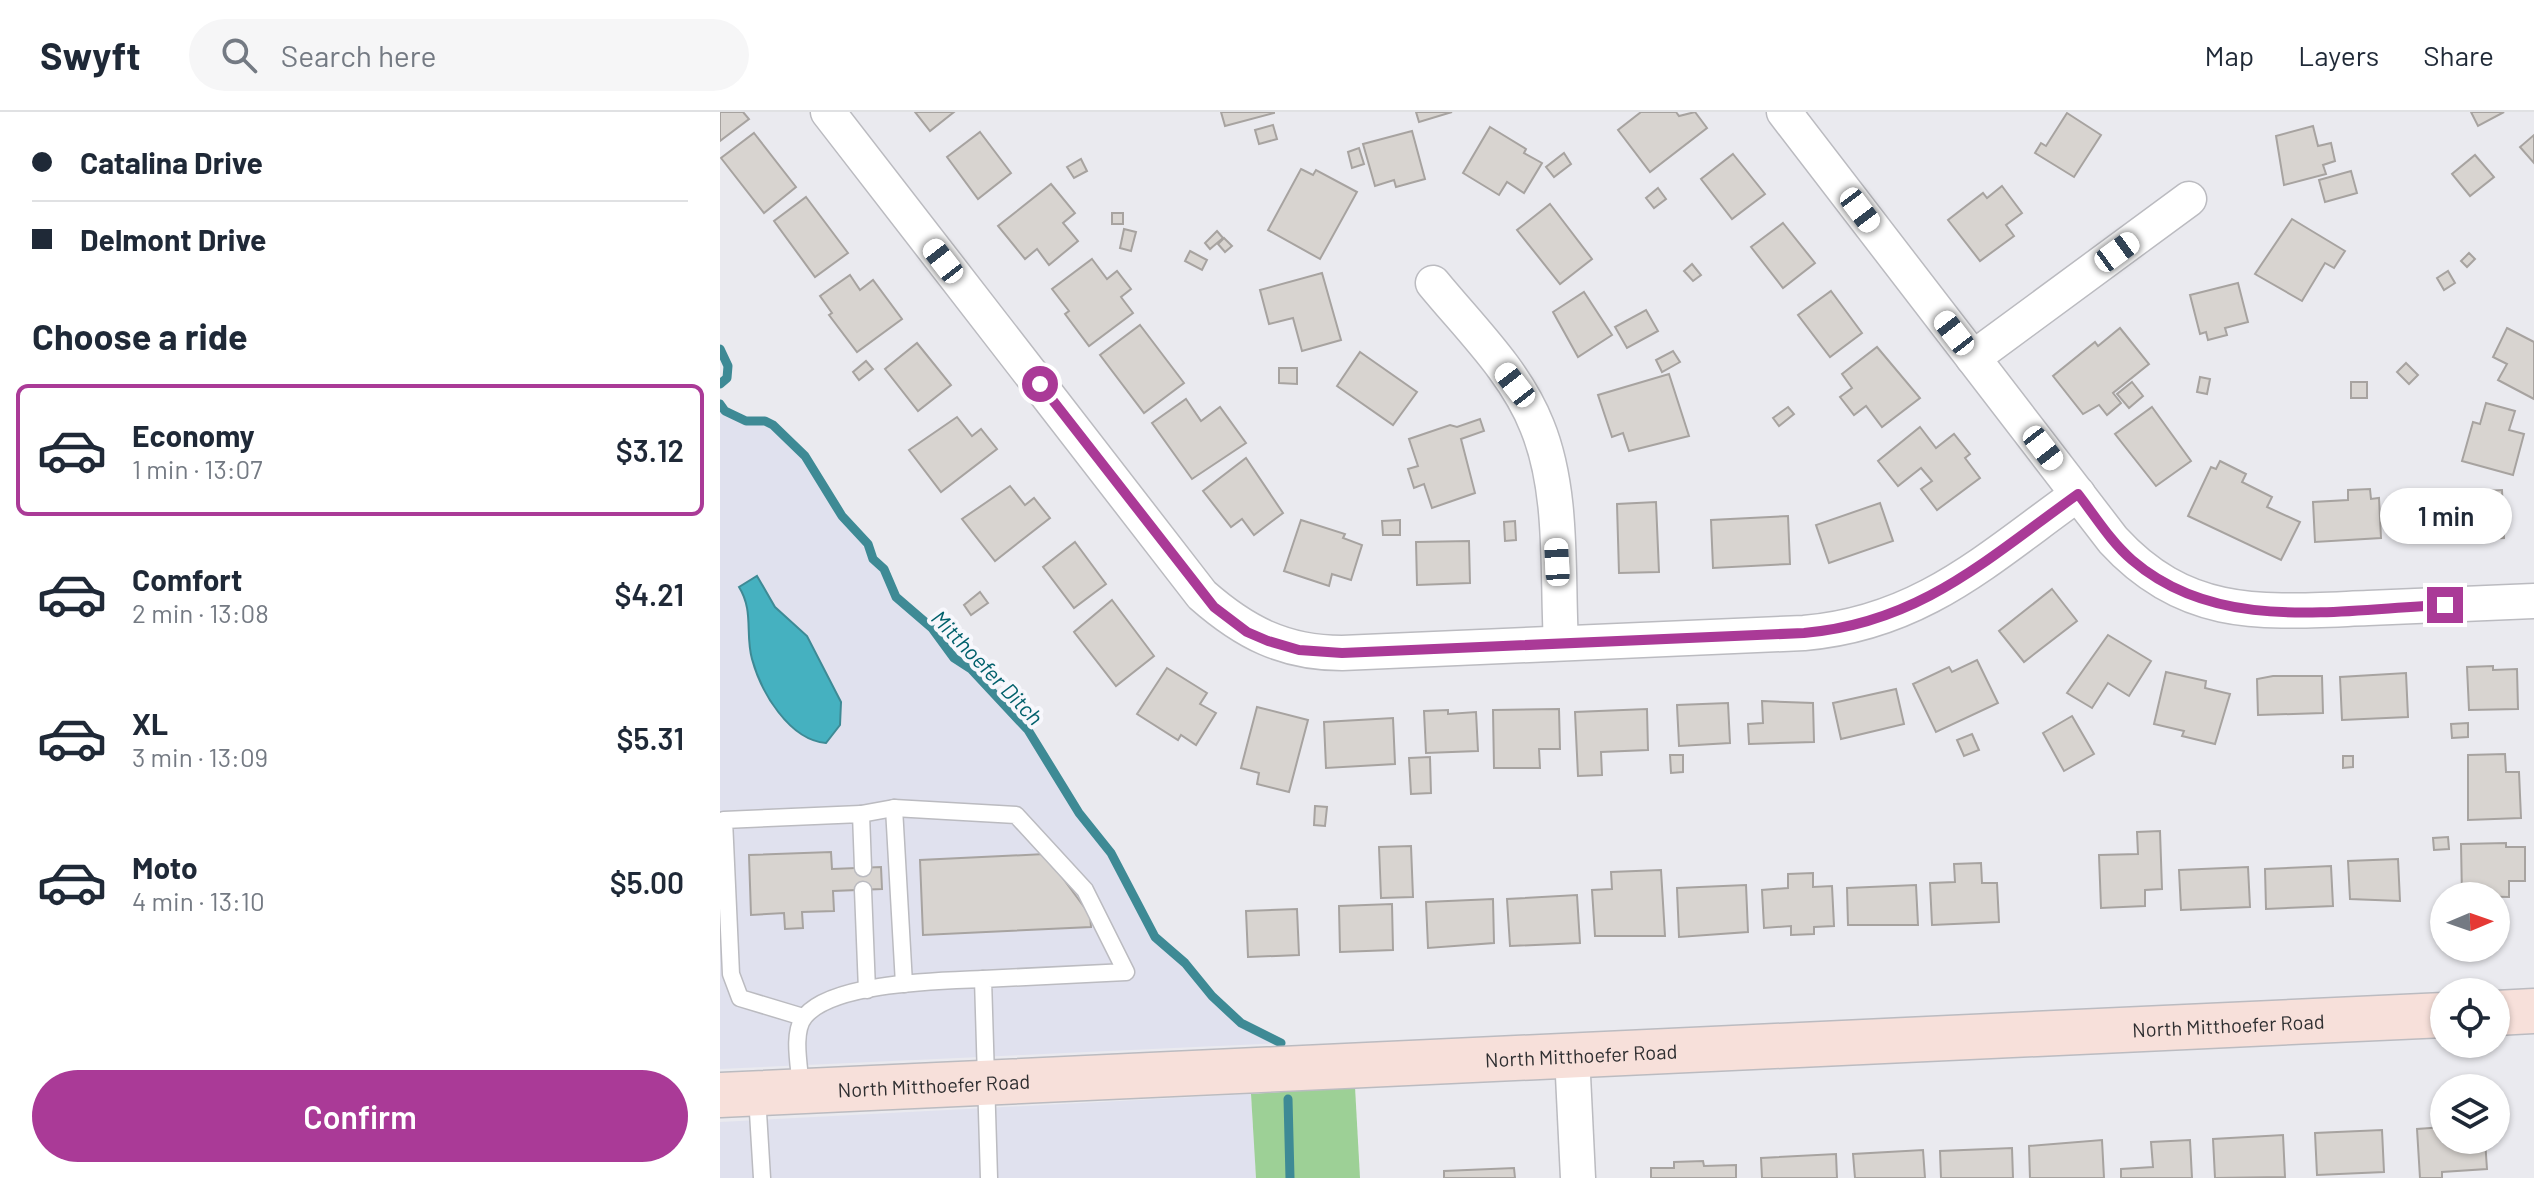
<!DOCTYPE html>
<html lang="en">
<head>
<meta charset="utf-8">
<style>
  body { margin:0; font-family:Barlow,sans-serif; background:#f6f6f7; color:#1f2937; height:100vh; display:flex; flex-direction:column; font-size:30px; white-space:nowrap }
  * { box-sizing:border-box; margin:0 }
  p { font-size:26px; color:#747a83 }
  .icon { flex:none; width:44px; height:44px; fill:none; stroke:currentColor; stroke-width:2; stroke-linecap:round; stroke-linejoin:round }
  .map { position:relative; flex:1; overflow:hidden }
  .drawer { display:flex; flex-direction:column; background:#fff; width:720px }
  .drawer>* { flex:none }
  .top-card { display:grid; align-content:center; height:176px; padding:0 32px; background:#fff }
  .needle { width:52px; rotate:88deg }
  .fabs { position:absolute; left:1710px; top:770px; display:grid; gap:16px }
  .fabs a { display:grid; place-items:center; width:80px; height:80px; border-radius:50%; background:#fff; box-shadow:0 2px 6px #0004; font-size:40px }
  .end { position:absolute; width:36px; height:36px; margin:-18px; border:10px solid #aa3a97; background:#fff; box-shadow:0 0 0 4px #fff }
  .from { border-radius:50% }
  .bubble { position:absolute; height:56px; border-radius:28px; background:#fff; box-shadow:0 2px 6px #0004; font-size:26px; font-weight:600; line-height:56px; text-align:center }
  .car { position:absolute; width:24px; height:48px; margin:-24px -12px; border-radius:10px; box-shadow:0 0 6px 2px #0007; background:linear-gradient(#fff 24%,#345 0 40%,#fff 0 76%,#345 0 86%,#fff 0) }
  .top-card b { display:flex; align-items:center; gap:28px; height:76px; font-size:30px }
  .top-card b+b { border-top:2px solid #e0e1e3 }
  .top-card i { width:20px; height:20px; background:#1f2937 }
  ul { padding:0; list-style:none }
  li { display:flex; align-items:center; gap:24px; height:132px; margin:0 16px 12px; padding:0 16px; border:4px solid transparent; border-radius:12px }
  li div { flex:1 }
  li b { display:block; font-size:30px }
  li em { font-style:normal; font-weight:600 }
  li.current { border-color:#aa3a97 }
  li>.icon { width:72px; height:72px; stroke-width:1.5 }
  h2 { padding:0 32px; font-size:36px; line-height:96px }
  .button { display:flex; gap:16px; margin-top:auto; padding:16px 32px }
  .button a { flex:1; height:92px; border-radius:48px; background:#aa3a97; color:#fff; font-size:32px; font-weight:600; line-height:92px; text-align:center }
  header { display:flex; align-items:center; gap:48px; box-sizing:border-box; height:112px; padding:0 40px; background:#fff; border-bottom:2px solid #e0e1e3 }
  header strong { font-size:38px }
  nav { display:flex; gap:44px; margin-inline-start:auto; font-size:28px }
  .search { width:560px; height:72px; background:#f6f6f7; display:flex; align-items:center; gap:20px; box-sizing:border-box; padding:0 28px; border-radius:44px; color:#747a83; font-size:30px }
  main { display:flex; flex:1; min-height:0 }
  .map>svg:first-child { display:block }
</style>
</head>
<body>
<header>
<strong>Swyft</strong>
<div class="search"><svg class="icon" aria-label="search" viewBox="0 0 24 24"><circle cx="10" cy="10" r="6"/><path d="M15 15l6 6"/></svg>Search here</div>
<nav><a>Map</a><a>Layers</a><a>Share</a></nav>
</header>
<main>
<section class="drawer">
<div class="top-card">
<b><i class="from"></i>Catalina Drive</b>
<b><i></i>Delmont Drive</b>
</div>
<h2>Choose a ride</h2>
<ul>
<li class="current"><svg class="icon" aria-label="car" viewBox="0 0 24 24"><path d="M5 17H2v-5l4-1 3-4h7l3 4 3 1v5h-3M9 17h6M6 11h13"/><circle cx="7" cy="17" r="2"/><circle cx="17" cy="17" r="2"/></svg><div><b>Economy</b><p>1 min · 13:07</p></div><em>$3.12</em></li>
<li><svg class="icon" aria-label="car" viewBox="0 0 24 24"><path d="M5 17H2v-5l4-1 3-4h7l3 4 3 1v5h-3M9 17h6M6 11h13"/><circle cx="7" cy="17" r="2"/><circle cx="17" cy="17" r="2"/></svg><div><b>Comfort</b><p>2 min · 13:08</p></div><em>$4.21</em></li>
<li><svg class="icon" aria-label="car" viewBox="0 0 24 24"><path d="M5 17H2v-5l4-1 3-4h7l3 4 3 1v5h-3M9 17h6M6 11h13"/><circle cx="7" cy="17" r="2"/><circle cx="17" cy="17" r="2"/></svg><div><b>XL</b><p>3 min · 13:09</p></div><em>$5.31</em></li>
<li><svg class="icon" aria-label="car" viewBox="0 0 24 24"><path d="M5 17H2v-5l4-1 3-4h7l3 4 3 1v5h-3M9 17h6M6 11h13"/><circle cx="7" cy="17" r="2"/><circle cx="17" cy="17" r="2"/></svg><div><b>Moto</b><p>4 min · 13:10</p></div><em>$5.00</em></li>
</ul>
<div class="button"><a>Confirm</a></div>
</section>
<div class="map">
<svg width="1814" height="1066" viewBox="0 0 1814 1066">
  <rect width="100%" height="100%" fill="#eaeaef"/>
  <g fill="#e0e1ee">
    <polygon points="0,292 5,299 26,309 45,309 53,313 85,344 122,404 148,432 153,447 164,457 176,485 212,516 234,546 251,557 308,618 359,701 391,741 435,825 465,851 492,884 521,911 561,931 0,957"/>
    <polygon points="531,982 536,1066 0,1066 0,1010"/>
  </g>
  <polygon fill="#9dd096" points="635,975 640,1066 536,1066 531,982"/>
  <path fill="#45b1c0" stroke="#3e8a95" stroke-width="2" d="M37,464L55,495L87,524L121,590L120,613L106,631C69,628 41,580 32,547C25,522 34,499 19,475Z"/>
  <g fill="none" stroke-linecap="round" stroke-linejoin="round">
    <g stroke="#3e8a95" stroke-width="9">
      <polyline points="0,237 8,254 7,266 0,272"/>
      <polyline points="0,292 5,299 26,309 45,309 53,313 85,344 122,404 148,432 153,447 164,457 176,485 212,516 234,546 251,557 308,618 359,701 391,741 435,825 465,851 492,884 521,911 561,931"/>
      <polyline points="568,987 570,1066"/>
    </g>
  </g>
  <g fill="#d8d4d0" stroke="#a7a3a0" stroke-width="2">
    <polygon points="0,0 23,0 29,7 0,29"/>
    <polygon points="195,0 234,0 210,19"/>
    <polygon points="501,0 554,0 554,1 505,14"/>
    <polygon points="696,0 732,0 699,10"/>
    <polygon points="921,0 956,0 959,4 975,0 987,16 930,60 898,18"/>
    <polygon points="1751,0 1784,0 1758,14"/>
    <polygon points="1347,1 1381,23 1354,65 1315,41 1321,31 1326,34"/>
    <polygon points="553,13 557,27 539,32 535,18"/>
    <polygon points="1593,14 1598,34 1611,31 1615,49 1603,53 1606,62 1564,73 1556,24"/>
    <polygon points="770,15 806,37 804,41 822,51 804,81 787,70 779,83 743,61"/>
    <polygon points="692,19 705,67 676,75 674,68 655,74 643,32"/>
    <polygon points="260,20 291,61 258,87 227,45"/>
    <polygon points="34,21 76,75 44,101 1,46"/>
    <polygon points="1814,23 1814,51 1800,35"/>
    <polygon points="639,36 644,52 632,56 628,40"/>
    <polygon points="844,41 851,52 834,65 826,55"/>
    <polygon points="1013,42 1045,82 1012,107 981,67"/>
    <polygon points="1755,43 1774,65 1750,84 1732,62"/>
    <polygon points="361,47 367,59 354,66 347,55"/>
    <polygon points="581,57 593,63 596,58 637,80 600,147 548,118"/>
    <polygon points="1631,59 1637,81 1605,90 1599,68"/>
    <polygon points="331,72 355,101 343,111 358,129 329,153 317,137 305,147 278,114"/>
    <polygon points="1282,74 1302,101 1286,113 1294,124 1260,149 1228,108 1263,81 1267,86"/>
    <polygon points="938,76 946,87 934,96 926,86"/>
    <polygon points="86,85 128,141 95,165 54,109"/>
    <polygon points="830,92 872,147 840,172 797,118"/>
    <rect x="392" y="101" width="11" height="11"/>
    <polygon points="1572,107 1625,139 1614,156 1605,151 1582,189 1535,162"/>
    <polygon points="1063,111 1095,151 1063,176 1031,135"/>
    <polygon points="404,117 416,120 411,139 400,136"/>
    <polygon points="497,119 503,126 490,137 485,131"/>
    <polygon points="504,126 512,134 505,140 498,132"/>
    <polygon points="470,139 487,148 482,158 465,149"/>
    <polygon points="1749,141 1755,147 1747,155 1741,149"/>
    <polygon points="372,147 387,167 397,159 411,177 401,185 413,201 369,234 345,202 349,199 332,177"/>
    <polygon points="972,152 981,163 973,169 964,159"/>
    <polygon points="1728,159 1735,171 1724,178 1717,166"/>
    <polygon points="602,161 621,228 582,239 573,206 549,212 540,178"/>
    <polygon points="130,163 140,178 153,168 182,207 137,240 109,203 112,201 100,184"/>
    <polygon points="1518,171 1528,210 1505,216 1507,223 1488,228 1486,220 1480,222 1470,183"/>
    <polygon points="1111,179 1142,221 1110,245 1078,203"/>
    <polygon points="864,180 892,223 858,245 833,200"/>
    <polygon points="926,198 938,219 907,236 895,215"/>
    <polygon points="420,213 464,271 424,301 380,243"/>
    <polygon points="1400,216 1429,252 1393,281 1401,291 1387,303 1379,293 1363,302 1333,264 1375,230 1378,234"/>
    <polygon points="1787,216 1814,230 1814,287 1778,268 1787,252 1773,245"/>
    <polygon points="197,231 231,273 198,299 165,257"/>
    <polygon points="1157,235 1200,286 1162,315 1146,294 1134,303 1120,285 1132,276 1122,262"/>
    <polygon points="953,239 960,250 942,260 936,248"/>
    <polygon points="640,240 697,280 673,313 617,274"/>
    <polygon points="146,249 153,257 139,268 133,260"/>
    <polygon points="1686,251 1698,263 1689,272 1677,260"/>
    <polygon points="559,256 577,256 577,272 559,271"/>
    <polygon points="949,262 969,324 909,339 903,321 892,325 878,283"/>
    <polygon points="1480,265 1490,267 1487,282 1477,280"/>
    <polygon points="1412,270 1423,284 1409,296 1397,282"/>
    <rect x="1631" y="270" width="16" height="16"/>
    <polygon points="466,287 481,309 500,295 526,331 472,367 432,311"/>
    <polygon points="1766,291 1795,299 1789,318 1804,322 1793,363 1742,349 1753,310 1760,312"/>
    <polygon points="1068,295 1074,302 1059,314 1053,306"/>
    <polygon points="1432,295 1471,349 1436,374 1395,322"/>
    <polygon points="237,305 252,324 261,317 277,337 221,380 189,338"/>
    <polygon points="760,307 764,319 741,327 755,381 712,396 704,372 694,376 688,357 698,354 689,327 730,313 737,315"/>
    <polygon points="1200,315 1216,336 1234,322 1250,342 1245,346 1260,366 1217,398 1201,377 1212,369 1201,356 1178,374 1158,349"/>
    <polygon points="526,346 563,401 534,423 522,407 511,415 483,379"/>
    <polygon points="1500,349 1526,362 1522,370 1552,385 1547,395 1580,410 1561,448 1468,404 1491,355 1496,357"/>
    <polygon points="290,374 305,393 314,386 330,406 275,449 242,407"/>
    <polygon points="1650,377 1651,387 1659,386 1661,426 1595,430 1593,390 1628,388 1628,378"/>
    <polygon points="1782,378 1784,426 1711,430 1708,382"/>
    <polygon points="936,390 939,460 899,461 897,392"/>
    <polygon points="1160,391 1173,429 1109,451 1096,413"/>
    <polygon points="1068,404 1070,452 993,456 991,408"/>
    <polygon points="581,408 625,422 623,426 642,433 631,468 612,462 609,474 564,459"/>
    <polygon points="680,408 680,423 663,423 662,409"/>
    <polygon points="795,409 796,428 785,429 784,410"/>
    <polygon points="749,429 750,471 697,473 696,430"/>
    <polygon points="355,430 386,472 354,496 323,455"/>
    <polygon points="1332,477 1357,509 1304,550 1279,519"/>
    <polygon points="260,480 268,491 251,503 244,493"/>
    <polygon points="392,488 434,544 396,574 354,520"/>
    <polygon points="1388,523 1431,549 1409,584 1388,571 1372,596 1347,581"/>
    <polygon points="1257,548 1278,591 1216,620 1193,572 1229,555 1232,560"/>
    <polygon points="1773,554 1773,558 1797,557 1798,597 1749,598 1747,555"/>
    <polygon points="447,556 487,581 480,592 496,601 476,633 461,623 458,628 417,602"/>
    <polygon points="1446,560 1486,569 1485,576 1510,582 1495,632 1462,624 1464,619 1434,612"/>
    <polygon points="1686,561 1688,605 1622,608 1620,565"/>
    <polygon points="1553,564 1602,564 1603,601 1538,603 1537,567"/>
    <polygon points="1176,577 1184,612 1121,627 1113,591"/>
    <polygon points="1042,589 1093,591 1094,630 1029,632 1028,612 1043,611"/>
    <polygon points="1008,591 1010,631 959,634 957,593"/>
    <polygon points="537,595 588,608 569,680 537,672 539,661 521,656"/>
    <polygon points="839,597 840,637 819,637 820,656 774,656 773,598"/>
    <polygon points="927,597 928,638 881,640 882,663 858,664 855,600"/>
    <polygon points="728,598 728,602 756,600 758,639 706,641 704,599"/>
    <polygon points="1352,604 1374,642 1344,659 1323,621"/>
    <polygon points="673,606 675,652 606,656 604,610"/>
    <polygon points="1748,611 1748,625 1732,626 1731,612"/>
    <polygon points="1252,622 1259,638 1244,644 1237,628"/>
    <polygon points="1785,642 1786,660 1799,660 1801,706 1748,708 1748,643"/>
    <polygon points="950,643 963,643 963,660 951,661"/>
    <polygon points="1623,644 1633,644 1633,655 1623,656"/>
    <polygon points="710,645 711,681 691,682 689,646"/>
    <polygon points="595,694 607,695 605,714 594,713"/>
    <polygon points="1440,719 1442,777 1425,778 1425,794 1381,796 1379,743 1418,742 1417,720"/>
    <polygon points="1728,725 1729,737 1714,738 1713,726"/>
    <polygon points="1786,731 1786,735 1805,735 1805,769 1789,769 1789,785 1742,784 1741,732"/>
    <polygon points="691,734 693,785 661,786 659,735"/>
    <polygon points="111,740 112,757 161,755 162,777 113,779 114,799 82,800 83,816 65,817 64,801 31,803 29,743"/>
    <polygon points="325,742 370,803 371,815 203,823 200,748"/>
    <polygon points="1678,747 1680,789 1630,787 1628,749"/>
    <polygon points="1261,751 1262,771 1277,771 1279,810 1212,813 1210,771 1235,770 1234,752"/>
    <polygon points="1611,754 1613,794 1546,797 1545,757"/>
    <polygon points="1528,755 1530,795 1461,798 1459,758"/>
    <polygon points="941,758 945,824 875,824 872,778 892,777 891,760"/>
    <polygon points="1093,761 1093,775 1112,774 1114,814 1094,815 1094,822 1071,823 1071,814 1044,816 1042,778 1068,776 1068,762"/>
    <polygon points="1026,773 1028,820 959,825 957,776"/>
    <polygon points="1196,773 1198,813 1128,813 1127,776"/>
    <polygon points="857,783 860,831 790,834 787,787"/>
    <polygon points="773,787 774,831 708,836 706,790"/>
    <polygon points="672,792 673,838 620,840 619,794"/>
    <polygon points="577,797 579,843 528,845 526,799"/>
    <polygon points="1724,1015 1724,1028 1765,1028 1767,1057 1722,1060 1722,1066 1700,1066 1697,1017"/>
    <polygon points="1662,1018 1664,1060 1597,1063 1595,1021"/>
    <polygon points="1563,1023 1565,1065 1495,1066 1493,1027"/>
    <polygon points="1382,1028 1384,1066 1310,1066 1309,1034"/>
    <polygon points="1470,1028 1472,1066 1401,1066 1401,1057 1433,1055 1431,1030"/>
    <polygon points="1292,1036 1293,1066 1221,1066 1220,1039"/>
    <polygon points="1203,1038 1205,1066 1135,1066 1133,1042"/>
    <polygon points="1116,1042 1117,1066 1042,1066 1041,1046"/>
    <polygon points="983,1049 984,1054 1016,1053 1016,1066 931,1066 931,1056 954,1056 954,1050"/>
    <polygon points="794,1056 795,1066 724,1066 724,1059"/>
  </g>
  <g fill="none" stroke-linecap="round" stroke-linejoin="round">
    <defs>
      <g id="lane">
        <polyline points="174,696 184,872"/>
        <polyline points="141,702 174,696 296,703 365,778 406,860 263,867 269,1066"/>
        <polyline points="143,778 147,878"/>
        <polyline points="83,905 20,886 11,862 4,708 141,702 143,756"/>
        <path d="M81,976C80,957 71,920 85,904C114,870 220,869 263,867"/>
        <polyline points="37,984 42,1066"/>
      </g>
      <g id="street">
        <path d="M108,0L482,483C524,520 564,541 622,541L1084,521C1201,511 1267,447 1358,382"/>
        <path d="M1064,0L1393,428C1468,510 1547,500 1648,496C1703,494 1759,491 1814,489"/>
        <path d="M713,171C749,215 796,260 817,314C844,380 837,461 841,531"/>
        <polyline points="1253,246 1469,87"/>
        <polyline points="852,943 858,1066"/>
      </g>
      <g id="secondary">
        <polyline points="1776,901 1814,899"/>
        <path id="s1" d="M0,983L1724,903"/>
      </g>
    </defs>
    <use href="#lane" stroke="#bbbbc0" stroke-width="19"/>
    <use href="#street" stroke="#bbbbc0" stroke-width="37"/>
    <use href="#secondary" stroke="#bbbbc0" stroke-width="47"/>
    <use href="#lane" stroke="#fff" stroke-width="16"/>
    <use href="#street" stroke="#fff" stroke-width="34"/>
    <use href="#secondary" stroke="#f7e0da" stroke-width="44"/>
  </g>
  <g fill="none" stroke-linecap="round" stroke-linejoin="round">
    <path stroke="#aa3a97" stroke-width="10" d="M320,272L494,495L527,520L548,529L579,538L622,541L1084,521C1200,511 1267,447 1358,382C1375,404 1391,430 1412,448C1499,523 1620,497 1725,493"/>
  </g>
  <g text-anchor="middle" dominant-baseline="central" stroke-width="8" stroke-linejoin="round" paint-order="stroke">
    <g font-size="20" fill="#2f2f31" stroke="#f7f7fc">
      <text stroke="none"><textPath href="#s1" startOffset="1510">North Mitthoefer Road</textPath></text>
      <text stroke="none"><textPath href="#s1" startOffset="862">North Mitthoefer Road</textPath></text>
      <text stroke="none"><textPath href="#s1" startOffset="214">North Mitthoefer Road</textPath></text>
    </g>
    <g font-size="22" font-style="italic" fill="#00606b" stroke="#f7f7fc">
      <text transform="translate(268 555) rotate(46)">Mitthoefer Ditch</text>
    </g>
  </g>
</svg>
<div class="fabs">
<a><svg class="needle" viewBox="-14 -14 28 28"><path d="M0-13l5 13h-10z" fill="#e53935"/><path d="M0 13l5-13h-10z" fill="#747a83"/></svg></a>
<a><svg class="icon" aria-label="locate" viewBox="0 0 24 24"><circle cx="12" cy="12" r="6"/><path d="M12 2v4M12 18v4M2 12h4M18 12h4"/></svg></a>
<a><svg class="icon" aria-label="layers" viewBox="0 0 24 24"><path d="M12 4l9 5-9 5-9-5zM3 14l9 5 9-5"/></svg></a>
</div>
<i class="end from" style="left:320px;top:272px"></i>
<i class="end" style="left:1725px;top:493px"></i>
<div class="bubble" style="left:1660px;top:376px;width:132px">1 min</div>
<i class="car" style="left:1140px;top:98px;rotate:143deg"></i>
<i class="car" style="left:1397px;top:140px;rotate:54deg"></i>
<i class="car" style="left:223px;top:149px;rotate:322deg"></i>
<i class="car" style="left:1234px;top:221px;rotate:322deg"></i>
<i class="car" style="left:795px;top:273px;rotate:322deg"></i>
<i class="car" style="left:1323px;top:336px;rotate:142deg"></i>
<i class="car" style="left:837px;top:450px;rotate:357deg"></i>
</div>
</main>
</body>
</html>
